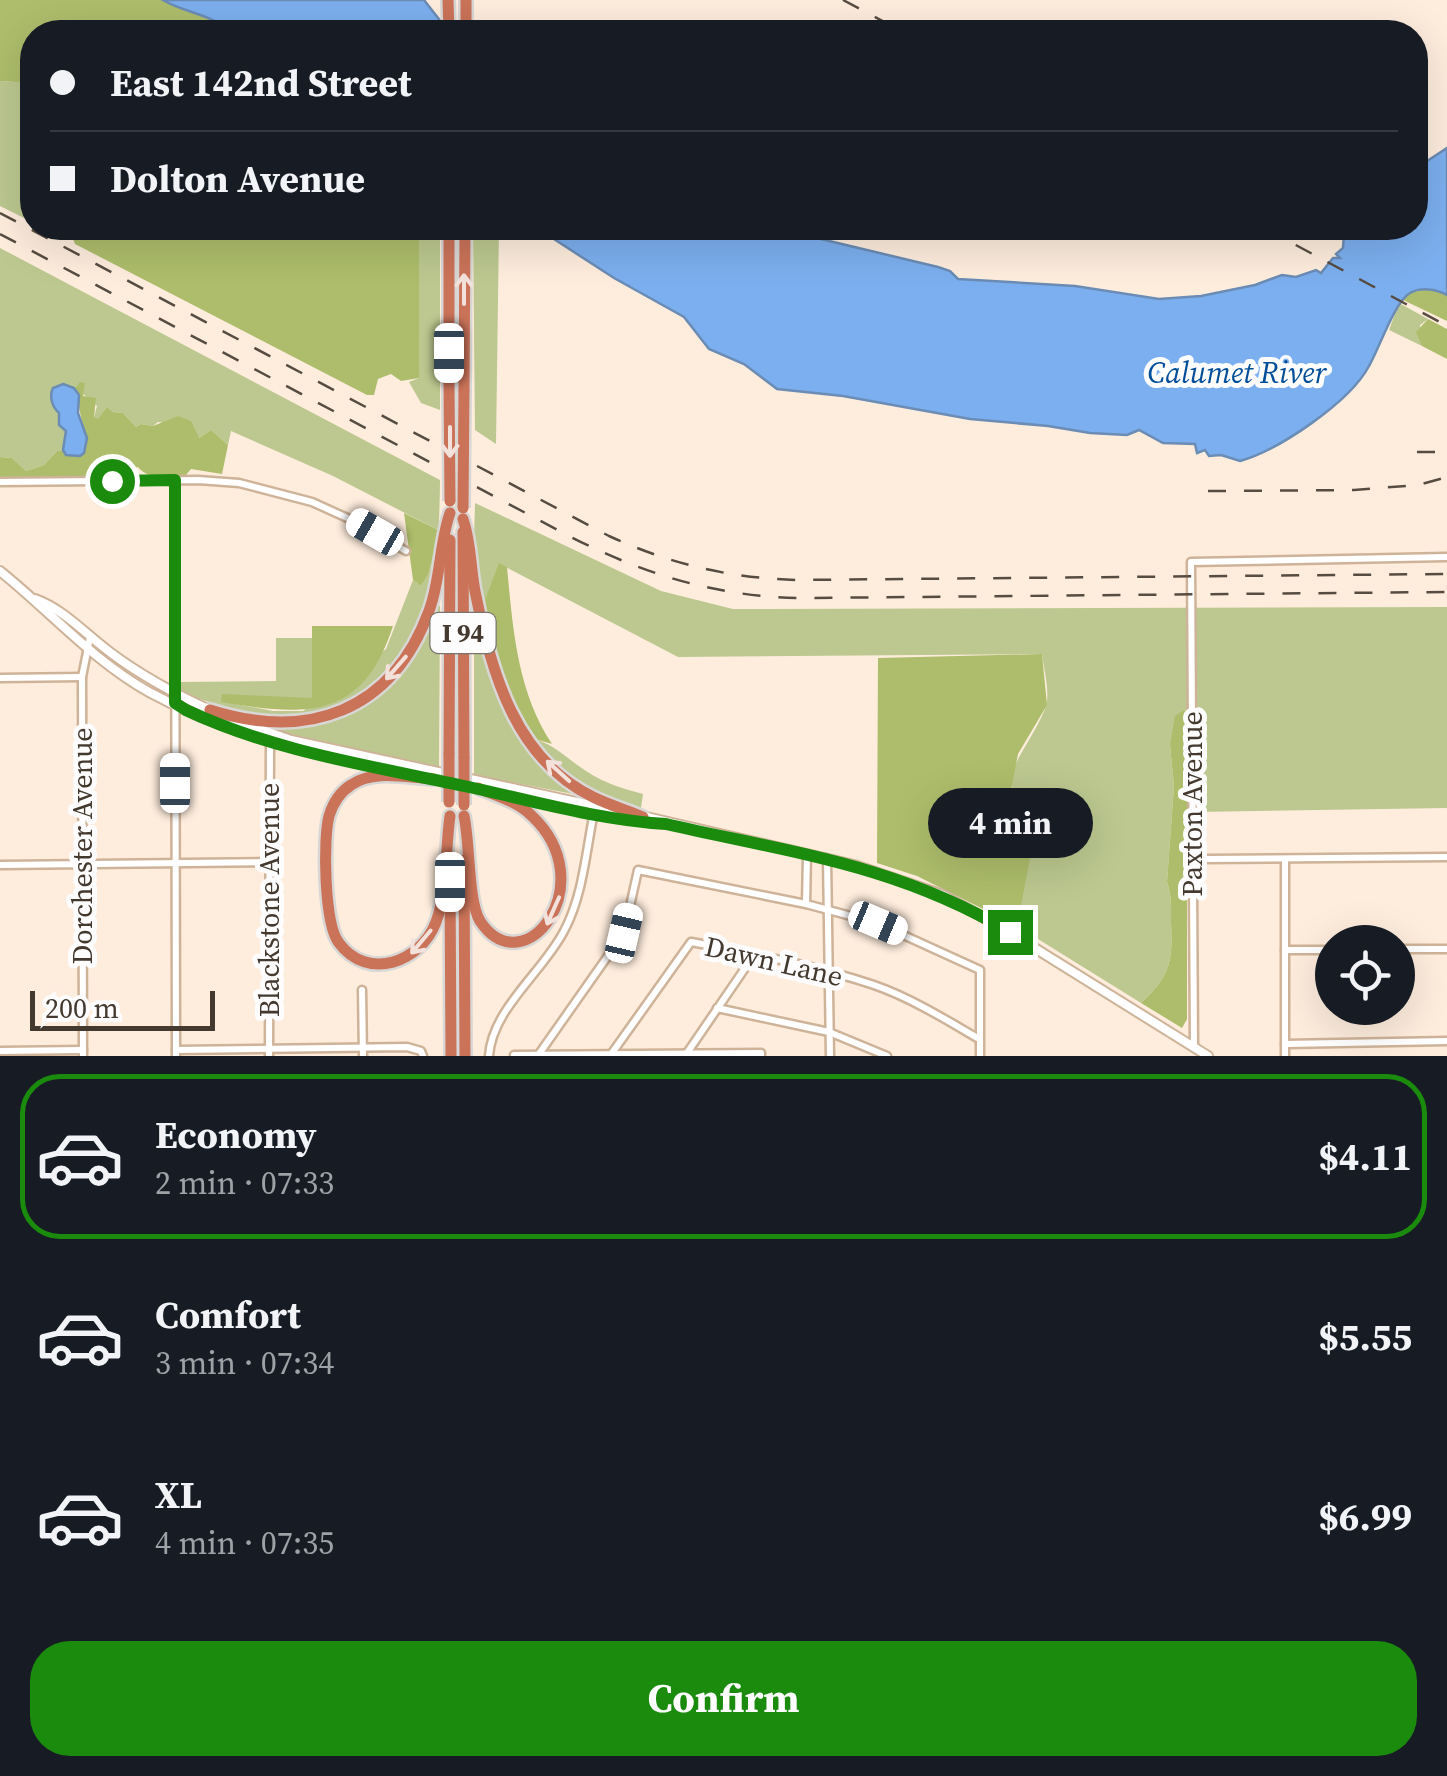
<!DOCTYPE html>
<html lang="en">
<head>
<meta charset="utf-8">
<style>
  body { margin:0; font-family:"Source Serif 4",serif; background:#20242c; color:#f1f3f6; height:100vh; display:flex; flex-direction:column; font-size:38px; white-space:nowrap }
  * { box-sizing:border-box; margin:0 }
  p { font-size:32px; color:#9ea1a6 }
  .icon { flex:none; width:55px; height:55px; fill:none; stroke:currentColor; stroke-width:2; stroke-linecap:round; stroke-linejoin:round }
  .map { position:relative; height:1056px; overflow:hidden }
  .side { display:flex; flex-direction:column; background:#171b24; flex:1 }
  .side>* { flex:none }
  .guide { position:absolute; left:20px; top:20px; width:1408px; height:220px; border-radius:40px; box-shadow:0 10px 40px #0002; display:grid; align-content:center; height:220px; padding:0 30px; background:#171b24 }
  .controls { position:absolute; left:1315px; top:925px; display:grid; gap:20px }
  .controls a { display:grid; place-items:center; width:100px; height:100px; border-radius:50%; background:#171b24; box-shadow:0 10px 40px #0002; font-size:50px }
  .scale { position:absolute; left:30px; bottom:25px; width:185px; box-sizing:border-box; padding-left:10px; border:5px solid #43392e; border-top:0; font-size:28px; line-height:35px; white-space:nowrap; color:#43392e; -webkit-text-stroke:8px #fdfdfd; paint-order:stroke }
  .end { position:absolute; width:45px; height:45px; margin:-22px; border:12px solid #1b8b0e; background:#fff; box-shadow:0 0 0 5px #fff }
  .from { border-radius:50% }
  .bubble { position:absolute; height:70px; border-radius:35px; background:#171b24; box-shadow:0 10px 40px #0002; font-size:32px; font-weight:700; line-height:70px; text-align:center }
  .car { position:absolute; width:30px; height:60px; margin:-30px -15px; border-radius:12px; box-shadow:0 0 8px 2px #0007; background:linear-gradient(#fff 24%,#345 0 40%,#fff 0 76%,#345 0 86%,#fff 0) }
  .guide b { display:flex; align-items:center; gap:35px; height:95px; font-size:38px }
  .guide b+b { border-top:2px solid #363941 }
  .guide i { width:25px; height:25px; background:#f1f3f6 }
  ul { padding:18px 0 0; list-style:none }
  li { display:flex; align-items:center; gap:30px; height:165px; margin:0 20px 15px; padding:0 10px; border:5px solid transparent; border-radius:40px }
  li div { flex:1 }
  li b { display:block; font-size:38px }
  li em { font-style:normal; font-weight:700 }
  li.active { border-color:#1b8b0e }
  li>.icon { width:90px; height:90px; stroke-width:1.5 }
  .cta { display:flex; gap:20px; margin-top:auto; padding:20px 30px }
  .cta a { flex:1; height:115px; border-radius:40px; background:#1b8b0e; color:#fff; font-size:40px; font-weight:700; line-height:115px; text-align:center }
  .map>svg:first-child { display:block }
</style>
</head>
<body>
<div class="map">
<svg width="1447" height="1056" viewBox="0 0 1447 1056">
  <rect width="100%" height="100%" fill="#feeddd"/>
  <g fill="#bcc88f">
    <polygon points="0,81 32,83 32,222 0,206"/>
    <polygon points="419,228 440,228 440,410 421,403 409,382 419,378"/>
    <polygon points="473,228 499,228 496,444 475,430"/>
    <path d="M0,248L440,480C439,569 434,653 348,701C329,711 304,719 282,718C248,717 218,702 185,696L180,690V682L276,681V638H312L313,699L221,701L273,711H303L386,649L413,580L421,586L428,575L440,531L333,476L231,431L228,445L211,430L199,438L195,435L194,427L158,422L153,426L141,424L136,427L123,413L113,412L107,407L98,420L94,417L97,406L76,388L50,394L67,436L63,450L57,451L44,465L26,471L12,458L0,457Z"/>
    <polygon points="1399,303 1428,319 1420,325 1422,346 1389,330"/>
    <path d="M475,503L661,591L733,609L1447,607V808L1195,812L1193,651H1187V712L1184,710L1170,745L1174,786L1167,882C1172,896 1171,909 1171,923C1173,962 1170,976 1141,1003L1017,926L1030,832C991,770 1023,762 1045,709C1051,695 1044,670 1042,654L678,657L500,564L482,608L474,540Z"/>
    <path d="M436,604L440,606L439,768L262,728C275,725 293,728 308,725C385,710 400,664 436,604Z"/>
    <polygon points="474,623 498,697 511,723 529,750 578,795 474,775"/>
    <path d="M532,738C554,744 566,758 586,771C604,783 624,789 643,794L641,808L639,810C595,793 563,774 532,738Z"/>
  </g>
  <g fill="#adbd6b">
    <polygon points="0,0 163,0 218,23 218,32 32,32 32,83 0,81"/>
    <polygon points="79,228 419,228 419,378 401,381 391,374 378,379 374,395 367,395 75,244 72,237"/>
    <polygon points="1428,289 1447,295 1447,321 1403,300 1409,293"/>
    <polygon points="1428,319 1447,329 1447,359 1422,346 1416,332"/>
    <path d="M80,382L85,383L83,396L96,398L94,417L98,419L107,407L113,412L123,413L136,427L141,424L153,426L178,416L191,421L199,438L211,430L228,445L222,474L191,469L186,475C170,476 149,481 138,467C121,472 105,467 88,471L86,477L0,480V457L12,458L26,471L44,465L57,451L63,450L66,455L84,453C90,430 77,419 79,395L75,389Z"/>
    <polygon points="404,513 440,531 428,575 421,586 413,580"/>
    <path d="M499,563L507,567C513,629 517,691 552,744L532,738L511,705L494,657L482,608Z"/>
    <path d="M312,626H393C362,721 306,716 221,702L222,694L312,698Z"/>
    <polygon points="1042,654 1047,705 1018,754 1011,790 1018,813 1030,832 1031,853 1017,926 917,876 877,863 878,658"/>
    <path d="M1184,710L1187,712V1019L1182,1028L1141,1003C1170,976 1173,962 1171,923C1171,909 1172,896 1167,882L1174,786L1170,745L1175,716Z"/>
  </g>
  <g fill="#7cafef" stroke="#6b8cb5" stroke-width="2.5">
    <path d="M163,0H424L442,23L466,21L497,32H218V23C202,13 181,11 163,0Z"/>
    <path d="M1447,148V295C1436,289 1421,287 1410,293C1395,301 1379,349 1369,366C1350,402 1279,450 1240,461L1221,455L1209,456L1205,450L1197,453L1195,444L1163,443L1139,430L1127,435L1090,433L1048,426L970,419L843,396L777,389L744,364L709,349L684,317L614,278L537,228H801L821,239L938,267L950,271L958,279L1075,286L1159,299L1201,296L1255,285L1282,275L1296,277L1316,270L1321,273L1333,258H1340L1336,254L1343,248L1344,233L1348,228H1415V169Z"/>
    <path d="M63,384L74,388L79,395L78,413L87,438L84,453L80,456L66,455L63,450L66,431L59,425V413C52,407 49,396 53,388Z"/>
  </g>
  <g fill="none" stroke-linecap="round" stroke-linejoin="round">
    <defs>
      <g id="minor">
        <polyline points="175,481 176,1056"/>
        <polyline points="0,482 198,480 239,483 312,502 354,521 406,551"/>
        <polyline points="0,678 82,677"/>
        <polyline points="827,858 830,1056"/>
        <polyline points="1207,859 1447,857"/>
        <polyline points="1285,859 1285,1056"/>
        <polyline points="0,865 269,862"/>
        <polyline points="806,904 807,854"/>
        <polyline points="1398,949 1447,949"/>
        <polyline points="1285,950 1332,950"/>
        <polyline points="362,990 363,1056"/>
        <polyline points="717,1008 829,1032 887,1056"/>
        <polyline points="1285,1044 1447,1041"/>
        <polyline points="1194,1047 1191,562 1446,557"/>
        <polyline points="176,1050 407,1047 421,1051 423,1056"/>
        <polyline points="0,1051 83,1050"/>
        <path d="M612,1053L691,942C752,954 815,965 874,985C911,998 945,1019 979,1039"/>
        <polyline points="687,1053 754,955"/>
        <polyline points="539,1054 624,933 638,870 806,904 877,923 980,970 980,1056"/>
        <polyline points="514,1055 761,1053 761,1056"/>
        <polyline points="83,1056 82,677 90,637"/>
        <polyline points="269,1056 270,744"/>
        <path d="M489,1056C492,1009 543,972 564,931C583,896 586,851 594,812"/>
      </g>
      <g id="tertiary">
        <path d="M0,571C50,611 92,660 149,692C231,737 308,752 398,771"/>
        <path d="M35,599C65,610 85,634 111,653C143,677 175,694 212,711"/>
        <polyline points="234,720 291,740 609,809"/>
        <polyline points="431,779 481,789"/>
        <polyline points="504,795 653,823"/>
        <polyline points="642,816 854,865 943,895 1009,932 1208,1056"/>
      </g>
      <g id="motorway">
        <polyline points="448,0 449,32"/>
        <polyline points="466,0 466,32"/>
        <polyline points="449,228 449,384"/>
        <polyline points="464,392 465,228"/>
        <path d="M463,519C472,545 470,570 476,596C492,673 515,759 593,797C609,805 627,810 643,817"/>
        <polyline points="463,532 464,758"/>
        <path d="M210,710C308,741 392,712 429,611C441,579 439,544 450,513"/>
        <polyline points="449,755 450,540"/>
        <path d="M434,779C407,778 374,769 351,785C340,792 333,803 329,816C323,839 324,924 339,943C368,982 421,962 436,922C448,890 445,850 450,816"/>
        <path d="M464,816C470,842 468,902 480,921C524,987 604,884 532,816C517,801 496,796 478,788"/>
        <polyline points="464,860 465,1056"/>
        <polyline points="450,881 451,1056"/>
      </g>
    </defs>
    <use href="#minor" stroke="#ceb399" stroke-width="11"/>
    <use href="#tertiary" stroke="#ceb399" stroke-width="12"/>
    <use href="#motorway" stroke="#d9d7d5" stroke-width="16"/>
    <use href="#minor" stroke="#fff" stroke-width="6"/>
    <use href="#tertiary" stroke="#fff" stroke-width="8"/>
    <use href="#motorway" stroke="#ca7359" stroke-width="11"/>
    <g stroke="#574c41" stroke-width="2.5" stroke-dasharray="18 18" stroke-linecap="butt">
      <polyline points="843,0 903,32"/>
      <path d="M0,213L609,536C670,564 729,578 796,580L1447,574"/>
      <polyline points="1264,228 1447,326"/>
      <path d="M0,234L567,535C643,574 716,597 802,598L1447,592"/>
      <polyline points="1417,452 1447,452"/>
      <polyline points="1208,491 1354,490 1418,485 1447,477"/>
    </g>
    <defs>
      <g id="motorway-bridge">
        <polyline points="449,384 450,501"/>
        <polyline points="463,508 464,392"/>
        <polyline points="449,755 449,802"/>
        <polyline points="464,758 464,805"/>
      </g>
    </defs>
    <use href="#motorway-bridge" stroke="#d9d7d5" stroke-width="16" stroke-linecap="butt"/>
    <use href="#motorway-bridge" stroke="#ca7359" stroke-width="11"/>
  </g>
  <defs><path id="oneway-shaft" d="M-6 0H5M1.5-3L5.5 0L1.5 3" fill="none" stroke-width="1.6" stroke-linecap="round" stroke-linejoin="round" transform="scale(2.5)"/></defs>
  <g stroke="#f3e1dc">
    <use href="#oneway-shaft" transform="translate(464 289) rotate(-90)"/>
    <use href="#oneway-shaft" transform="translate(450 442) rotate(90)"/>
    <use href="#oneway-shaft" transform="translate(396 668) rotate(131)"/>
    <use href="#oneway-shaft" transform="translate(558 771) rotate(-138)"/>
    <use href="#oneway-shaft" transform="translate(553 911) rotate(114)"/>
    <use href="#oneway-shaft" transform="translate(421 942) rotate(130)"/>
  </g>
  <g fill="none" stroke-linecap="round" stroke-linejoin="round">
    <path stroke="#1b8b0e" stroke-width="12" d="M112,481L175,480V703L186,710C275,752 373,766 469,787C533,801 599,820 666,824C792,853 895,864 1010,932"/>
  </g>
  <g text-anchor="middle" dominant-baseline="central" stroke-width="10" stroke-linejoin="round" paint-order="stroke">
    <rect fill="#fdfdfd" stroke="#7b746c" stroke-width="2.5" x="430.5" y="613" width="65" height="40" rx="8"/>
    <g font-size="25" font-weight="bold" fill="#43392e">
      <text x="463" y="633">I 94</text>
    </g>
    <g font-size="28" fill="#43392e" stroke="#fdfdfd">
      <text transform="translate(1192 804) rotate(-90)">Paxton Avenue</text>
      <text transform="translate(82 846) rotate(-90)">Dorchester Avenue</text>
      <text transform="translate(269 900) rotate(-90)">Blackstone Avenue</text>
      <text transform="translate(774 961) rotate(13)">Dawn Lane</text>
    </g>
    <g font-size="30" font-style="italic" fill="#014d97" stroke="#fdfdfd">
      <text x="1237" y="372">Calumet River</text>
    </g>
  </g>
</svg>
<div class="controls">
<a><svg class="icon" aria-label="locate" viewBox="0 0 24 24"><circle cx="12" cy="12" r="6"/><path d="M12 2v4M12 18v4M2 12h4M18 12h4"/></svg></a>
</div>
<div class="scale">200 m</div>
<i class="end from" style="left:112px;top:481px"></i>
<i class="end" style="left:1010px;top:932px"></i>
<div class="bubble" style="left:928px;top:788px;width:165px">4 min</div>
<i class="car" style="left:449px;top:353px;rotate:180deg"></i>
<i class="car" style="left:375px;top:532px;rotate:300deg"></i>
<i class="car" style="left:175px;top:783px;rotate:0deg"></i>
<i class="car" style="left:450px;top:882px;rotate:180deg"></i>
<i class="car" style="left:878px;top:923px;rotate:113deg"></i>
<i class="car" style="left:624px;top:933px;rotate:13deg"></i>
<div class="guide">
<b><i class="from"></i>East 142nd Street</b>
<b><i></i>Dolton Avenue</b>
</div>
</div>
<section class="side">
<ul>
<li class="active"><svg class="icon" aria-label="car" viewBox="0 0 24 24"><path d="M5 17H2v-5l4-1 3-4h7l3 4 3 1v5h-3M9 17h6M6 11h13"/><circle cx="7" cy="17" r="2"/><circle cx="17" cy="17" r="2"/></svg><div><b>Economy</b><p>2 min · 07:33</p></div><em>$4.11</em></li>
<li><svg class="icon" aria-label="car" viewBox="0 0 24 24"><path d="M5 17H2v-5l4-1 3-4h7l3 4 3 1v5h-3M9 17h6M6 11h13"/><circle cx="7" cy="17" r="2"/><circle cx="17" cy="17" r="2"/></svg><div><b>Comfort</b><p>3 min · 07:34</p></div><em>$5.55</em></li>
<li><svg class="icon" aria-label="car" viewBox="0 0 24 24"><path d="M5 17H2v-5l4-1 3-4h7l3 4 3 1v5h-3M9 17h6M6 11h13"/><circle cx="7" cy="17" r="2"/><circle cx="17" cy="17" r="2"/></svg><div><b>XL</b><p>4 min · 07:35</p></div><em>$6.99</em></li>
</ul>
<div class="cta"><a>Confirm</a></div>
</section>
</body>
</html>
